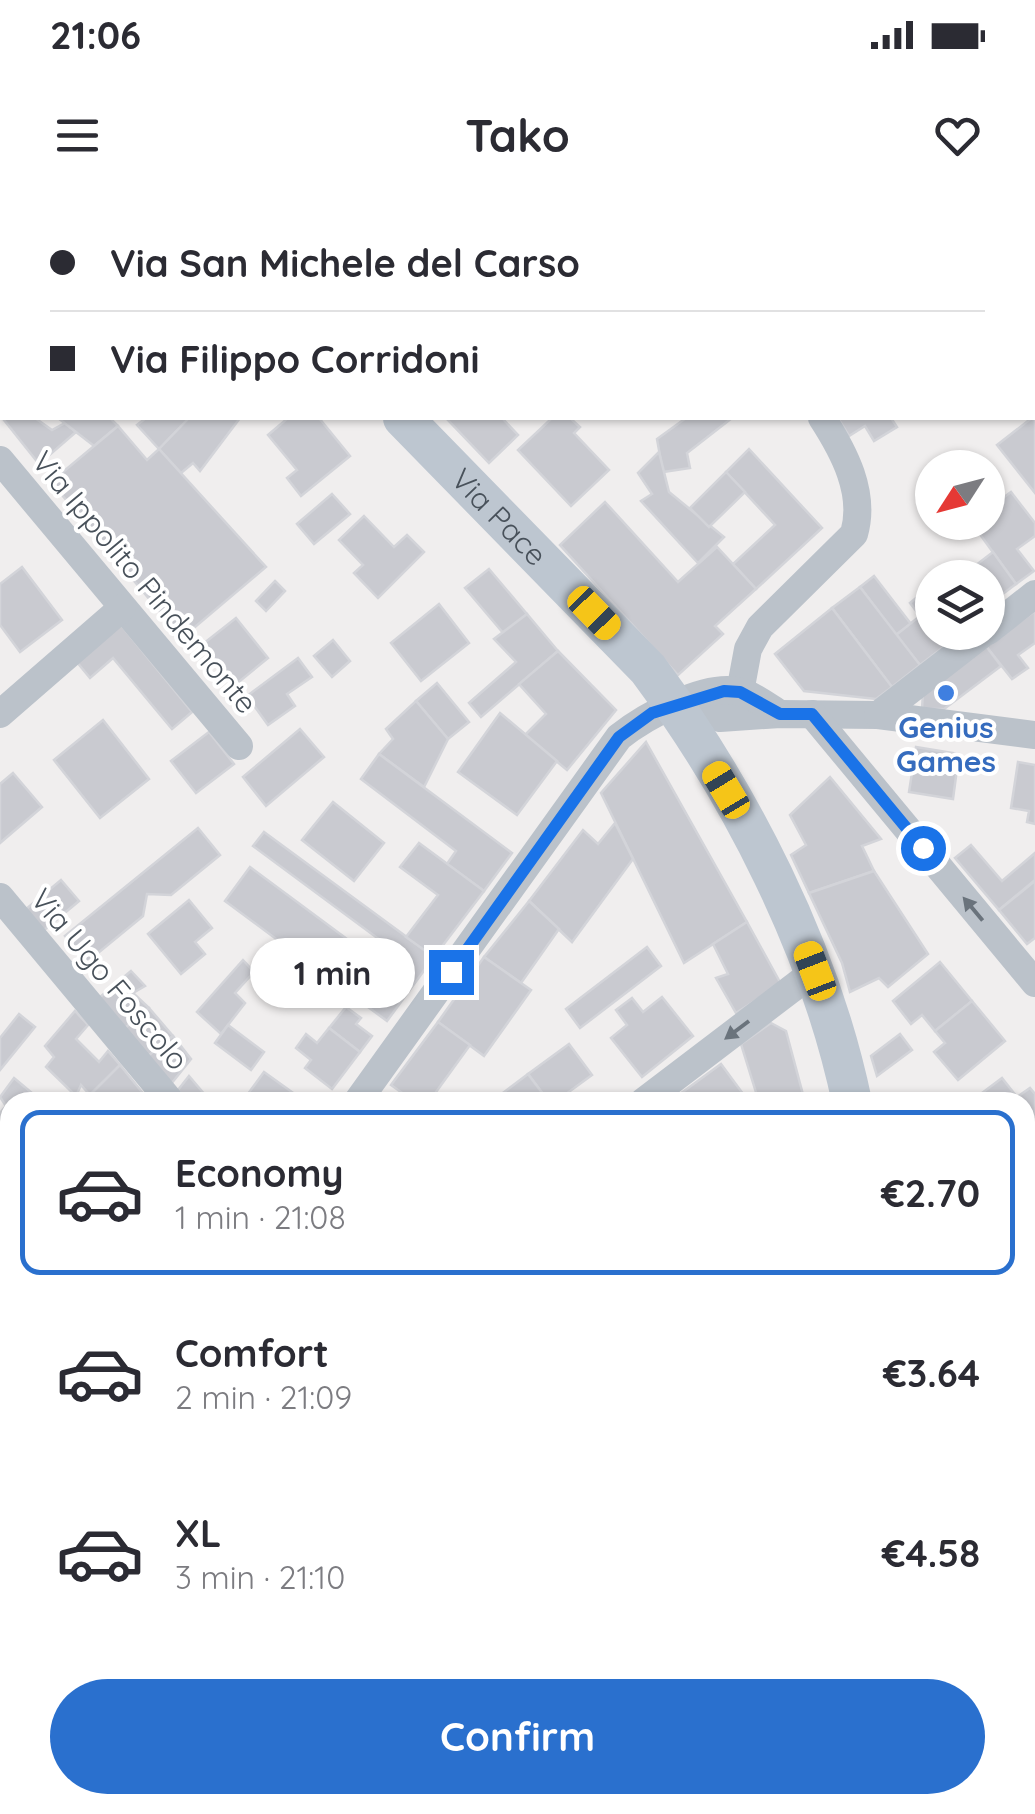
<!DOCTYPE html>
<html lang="en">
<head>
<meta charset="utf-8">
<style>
  body { margin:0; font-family:Quicksand,sans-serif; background:#f2f2f3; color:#2b2b33; height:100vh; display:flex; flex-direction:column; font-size:38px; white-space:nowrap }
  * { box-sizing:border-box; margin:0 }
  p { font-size:32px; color:#7c7c81 }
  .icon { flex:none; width:55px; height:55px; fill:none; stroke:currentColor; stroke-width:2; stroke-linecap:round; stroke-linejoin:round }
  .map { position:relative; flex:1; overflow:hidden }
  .sheet { position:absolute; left:0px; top:892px; width:1035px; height:722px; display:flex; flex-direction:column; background:#fff; border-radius:30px 30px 0 0; box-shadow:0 2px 8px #0004 }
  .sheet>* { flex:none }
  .hud { position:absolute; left:0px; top:0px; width:1035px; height:220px; box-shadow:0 2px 8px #0004; display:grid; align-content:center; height:220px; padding:0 50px; background:#fff }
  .needle { width:65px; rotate:234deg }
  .tools { position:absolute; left:915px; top:250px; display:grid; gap:20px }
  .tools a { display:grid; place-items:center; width:90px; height:90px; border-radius:50%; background:#fff; box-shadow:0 2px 8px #0004; font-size:50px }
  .end { position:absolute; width:45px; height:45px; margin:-22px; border:12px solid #1a73e8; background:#fff; box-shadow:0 0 0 5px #fff }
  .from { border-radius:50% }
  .bubble { position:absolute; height:70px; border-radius:35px; background:#fff; box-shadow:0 2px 8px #0004; font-size:32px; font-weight:800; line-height:70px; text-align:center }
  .car { position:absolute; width:30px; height:60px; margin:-30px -15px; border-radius:12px; box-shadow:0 0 8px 2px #0007; background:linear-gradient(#f5c518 24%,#345 0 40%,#f5c518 0 76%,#345 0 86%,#f5c518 0) }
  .hud b { display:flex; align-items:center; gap:35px; height:95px; font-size:38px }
  .hud b+b { border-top:2px solid #e1e1e2 }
  .hud i { width:25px; height:25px; background:#2b2b33 }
  ul { padding:18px 0 0; list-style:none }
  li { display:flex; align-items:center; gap:30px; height:165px; margin:0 20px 15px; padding:0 30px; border:5px solid transparent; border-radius:20px }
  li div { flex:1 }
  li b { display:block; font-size:38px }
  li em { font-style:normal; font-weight:800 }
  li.selected { border-color:#2a70ce }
  li>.icon { width:90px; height:90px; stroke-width:1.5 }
  .button { display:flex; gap:20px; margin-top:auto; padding:20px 50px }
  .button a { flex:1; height:115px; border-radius:60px; background:#2a70ce; color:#fff; font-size:40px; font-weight:800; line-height:115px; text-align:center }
  .status { display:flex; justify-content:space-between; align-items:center; height:70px; padding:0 50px; background:#fff; direction:ltr }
  .status svg { height:28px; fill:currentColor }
  header { display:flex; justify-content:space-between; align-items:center; height:130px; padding:0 50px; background:#fff; font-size:45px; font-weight:800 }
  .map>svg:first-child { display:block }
</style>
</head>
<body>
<div class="status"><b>21:06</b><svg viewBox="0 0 49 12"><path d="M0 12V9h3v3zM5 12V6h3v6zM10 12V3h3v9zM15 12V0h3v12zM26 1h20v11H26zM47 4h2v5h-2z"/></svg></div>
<header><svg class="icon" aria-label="menu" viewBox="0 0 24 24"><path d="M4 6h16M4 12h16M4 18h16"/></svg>Tako<svg class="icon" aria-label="heart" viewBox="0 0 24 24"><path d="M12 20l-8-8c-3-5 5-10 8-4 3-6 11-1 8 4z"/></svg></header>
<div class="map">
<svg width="1035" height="1614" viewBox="0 0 1035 1614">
  <rect width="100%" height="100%" fill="#f0eeee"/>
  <g fill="#c9cad0" stroke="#d3d4d9" stroke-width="2.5">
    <polygon points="5,0 47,0 49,2 5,2"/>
    <polygon points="388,0 435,0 437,2 390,2"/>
    <polygon points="1033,217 1035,219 1035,293 997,245"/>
    <polygon points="7,218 35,218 52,230 65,223 76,232 39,264 4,220"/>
    <polygon points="58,218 110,218 118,226 94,246"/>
    <polygon points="146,218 189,218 159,249 137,225"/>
    <polygon points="189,218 240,218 200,271 193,263 181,273 159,249"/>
    <polygon points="288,218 319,218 350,256 301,296 287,278 297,270 268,235"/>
    <polygon points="446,218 502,218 518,235 489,263"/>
    <polygon points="552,218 570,218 580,227 574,233 609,270 571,306 518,250"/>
    <polygon points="686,218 732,218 687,253 690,268 663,272 657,239"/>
    <polygon points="838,218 891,218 897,227 874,241 865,226 849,236"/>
    <polygon points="118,226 147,260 159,249 266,367 182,438 51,282"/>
    <polygon points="749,249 822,328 756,389 733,364 775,325 726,272"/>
    <polygon points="659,252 669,292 724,337 698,363 641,301 652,294 638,273"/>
    <polygon points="726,272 745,292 709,327 690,308"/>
    <polygon points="1011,292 1035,323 1035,336 1017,349 1034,371 1016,384 971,322 988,322 988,309"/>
    <polygon points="332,294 350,314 314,344 297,324"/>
    <polygon points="605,302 678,382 717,347 756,389 715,426 723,434 678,475 560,345"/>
    <polygon points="364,316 394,347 407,335 424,352 378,398 354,373 363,365 339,340"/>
    <polygon points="993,352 1016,384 988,405 988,378 978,378 971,369"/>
    <polygon points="22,367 62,420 20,452 0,425 0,384"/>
    <polygon points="489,369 527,414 504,434 465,388"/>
    <polygon points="874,376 911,424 896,435 860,387"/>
    <polygon points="275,381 285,391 266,411 256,401"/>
    <polygon points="932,385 932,432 963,432 920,465 896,435 920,416 910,403"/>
    <polygon points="860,387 920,465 892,487 832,408"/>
    <polygon points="439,404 469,443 421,481 391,443"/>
    <polygon points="832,408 892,487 876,499 804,491 775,454"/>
    <polygon points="1035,411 1035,443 1018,455 1028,468 1012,479 986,446"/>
    <polygon points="527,414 558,451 481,517 469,503 516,462 494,439"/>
    <polygon points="236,418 268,458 235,485 203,444"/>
    <polygon points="121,425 192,512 172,529 113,458 90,478 76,461"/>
    <polygon points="333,440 350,461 332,477 314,456"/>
    <polygon points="986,446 1001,466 944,509 922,509 923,493"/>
    <polygon points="558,451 616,510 567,570 525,535 546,514 519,484"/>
    <polygon points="298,458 312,477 287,494 295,506 268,525 247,496"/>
    <polygon points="437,483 469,522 448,539 416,501"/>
    <polygon points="416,501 448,539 424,587 379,554 393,539 386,529"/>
    <polygon points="500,513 557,561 517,615 458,572"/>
    <polygon points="103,520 149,579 100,618 54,560"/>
    <polygon points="300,529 324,557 266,606 243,577"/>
    <polygon points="209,532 234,564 196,593 171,561"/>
    <polygon points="646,542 747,722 684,763 601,593"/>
    <polygon points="916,547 959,554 953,599 909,592"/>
    <polygon points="379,554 512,653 484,691 447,664 456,651 361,579"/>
    <polygon points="1018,562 1035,565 1035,624 1027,622 1029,611 1011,608"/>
    <polygon points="13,573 42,607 0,643 0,584"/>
    <polygon points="830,577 881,639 862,646 874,671 809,693 791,655 806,645 790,615"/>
    <polygon points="333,602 384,643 354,681 302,640"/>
    <polygon points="615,623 633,659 572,742 529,701 583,630 598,644"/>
    <polygon points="198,628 220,655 171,695 147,694 143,716 87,762 65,736"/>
    <polygon points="264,632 434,757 387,821 353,796 378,762 370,755 380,740 253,646"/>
    <polygon points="419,643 484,691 434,757 406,737 438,695 400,667"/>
    <polygon points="971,645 1002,681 1035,653 1035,680 999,710 955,658"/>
    <polygon points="250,667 378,762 353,796 225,701"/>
    <polygon points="874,671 928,754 888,787 879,778 850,792 842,763 809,693"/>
    <polygon points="61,680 79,701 43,731 25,710"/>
    <polygon points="1035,681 1035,738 1027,744 999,710"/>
    <polygon points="189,700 212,728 195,742 205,754 181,774 148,734"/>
    <polygon points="529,701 559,729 521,783 484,757"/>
    <polygon points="747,722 781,784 736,813 716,778 728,774 713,744"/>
    <polygon points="647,747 661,766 580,828 566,809"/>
    <polygon points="484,757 531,790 484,856 438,822"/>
    <polygon points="243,760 254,772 235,793 245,803 221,834 197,812"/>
    <polygon points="940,762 972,801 935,831 922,815 911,824 893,801"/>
    <polygon points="131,771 145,786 133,793 149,808 125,828 99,798"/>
    <polygon points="662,797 693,836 642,877 611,838 627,825 616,810 632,798 643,812"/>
    <polygon points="972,801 1005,841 958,880 934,852 945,843 935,831"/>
    <polygon points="346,807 361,818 356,824 372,836 360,852 329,828"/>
    <polygon points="149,808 173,836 148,856 125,828"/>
    <polygon points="75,811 88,825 76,839 99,862 108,851 120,865 90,895 81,885 76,896 46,867 54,857 45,846"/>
    <polygon points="19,814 35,827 0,870 0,838"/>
    <polygon points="438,822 470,845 436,892 450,902 415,902 391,885"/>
    <polygon points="771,823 786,831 805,902 759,902 741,844"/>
    <polygon points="228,825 264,852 251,870 215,843"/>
    <polygon points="329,828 360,852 332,889 305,868 311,860 296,848 306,834 317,843"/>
    <polygon points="900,834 912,850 877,876 871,856"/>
    <polygon points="173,836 191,859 171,884 148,856"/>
    <polygon points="569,844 592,875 555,902 549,902 528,874"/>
    <polygon points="721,864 749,902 669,902"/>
    <polygon points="120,865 150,902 99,902 90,895"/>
    <polygon points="264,872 296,895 290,902 242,902"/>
    <polygon points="528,874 549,902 491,902"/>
    <polygon points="189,876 211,902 188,902 178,890"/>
    <polygon points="14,878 32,893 22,902 10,902 10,928 0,920 0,913 6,906 0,897"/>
    <polygon points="1002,878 1017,897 1030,888 1035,894 1035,916 1025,923 1025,902 970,902"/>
    <polygon points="1035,947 1035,984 1025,971 1025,955"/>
    <polygon points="1035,996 1035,1074 1025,1082 1025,1005"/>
    <polygon points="0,1033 10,1040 10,1098 0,1111"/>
    <polygon points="1035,1154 1035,1195 1025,1202 1025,1162"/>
    <polygon points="10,1168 10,1235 2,1246 0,1181"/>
    <polygon points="1025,1394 1035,1408 1035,1421 1025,1428"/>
    <polygon points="1035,1421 1035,1441 1025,1428"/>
    <polygon points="2,1441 10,1447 10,1472 0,1484"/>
    <polygon points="1035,1463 1035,1522 1025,1529 1025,1471"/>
    <polygon points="4,1589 10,1593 10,1605 31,1605 24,1614 0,1614 0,1594"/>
    <polygon points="52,1605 109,1605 123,1614 66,1614"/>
    <polygon points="213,1605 299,1605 313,1614 228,1614"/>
    <polygon points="693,1605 731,1605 720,1614 689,1614 696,1608"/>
    <polygon points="731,1605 736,1605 745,1614 720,1614"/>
  </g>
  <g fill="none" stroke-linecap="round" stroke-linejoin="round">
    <g stroke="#bbc2ca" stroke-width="28">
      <polyline points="771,0 772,2"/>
      <polyline points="249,2 251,0"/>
      <polyline points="520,2 522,0"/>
      <polyline points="921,2 924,0"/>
      <polyline points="0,260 239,546"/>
      <polyline points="988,431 1035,394"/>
      <path d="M740,492L748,449L760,427L854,334C866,293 844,252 822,218"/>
      <polyline points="675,505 720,518 780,514 878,515 1035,535"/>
      <polyline points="0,514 122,408"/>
      <polyline points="812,514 1035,783"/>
      <polyline points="878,515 985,432"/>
      <polyline points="0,697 171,902"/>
      <path d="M357,902L619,537C644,517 704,484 737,491C752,494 767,506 780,514"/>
      <polyline points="643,902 815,771"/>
      <polyline points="0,1336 10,1346"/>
      <polyline points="0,1389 10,1376"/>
      <polyline points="652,1605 662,1614"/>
    </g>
    <g stroke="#bdc6d0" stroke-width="40">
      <polyline points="198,0 200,2"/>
      <path id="s1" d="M403,218L648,469C741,594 820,749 852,902"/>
      <polyline points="1025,1584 1035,1576"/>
      <polyline points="952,1605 954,1614"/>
      <polyline points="989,1614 999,1605"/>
    </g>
  </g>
  <defs><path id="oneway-solid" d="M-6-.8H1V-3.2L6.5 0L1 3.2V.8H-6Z" transform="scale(2.5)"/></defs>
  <g fill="#6a737c">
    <use href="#oneway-solid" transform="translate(973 709) rotate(-130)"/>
    <use href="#oneway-solid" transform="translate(737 830) rotate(143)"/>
  </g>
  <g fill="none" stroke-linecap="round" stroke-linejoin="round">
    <polyline stroke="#1a73e8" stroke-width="12" points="451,772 619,537 652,513 724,491 740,492 780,514 812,514 923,648"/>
  </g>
  <circle fill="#3f7fe0" stroke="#fff" stroke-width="4" cx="946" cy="493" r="10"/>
  <g text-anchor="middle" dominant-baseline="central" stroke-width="8" stroke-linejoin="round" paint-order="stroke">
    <g font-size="30" fill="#48515a" stroke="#fff">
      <text stroke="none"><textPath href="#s1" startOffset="138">Via Pace</textPath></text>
      <text transform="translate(145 382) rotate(50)">Via Ippolito Pindemonte</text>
      <text transform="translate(110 779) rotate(50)">Via Ugo Foscolo</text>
    </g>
    <g font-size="30" font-weight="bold" fill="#366cbe" stroke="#fff">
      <text x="946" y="527">Genius<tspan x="946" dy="34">Games</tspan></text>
    </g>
  </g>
</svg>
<div class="tools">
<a><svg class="needle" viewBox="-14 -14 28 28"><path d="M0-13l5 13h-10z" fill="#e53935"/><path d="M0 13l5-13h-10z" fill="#7c7c81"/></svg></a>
<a><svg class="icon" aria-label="layers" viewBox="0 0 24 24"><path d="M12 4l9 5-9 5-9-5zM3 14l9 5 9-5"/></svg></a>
</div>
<i class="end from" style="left:923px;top:648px"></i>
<i class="end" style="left:451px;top:772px"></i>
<div class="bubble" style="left:250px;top:738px;width:165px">1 min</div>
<i class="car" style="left:594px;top:413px;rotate:136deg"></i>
<i class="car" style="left:726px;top:590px;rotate:329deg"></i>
<i class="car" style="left:815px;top:771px;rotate:339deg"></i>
<div class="hud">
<b><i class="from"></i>Via San Michele del Carso</b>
<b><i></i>Via Filippo Corridoni</b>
</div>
<section class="sheet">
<ul>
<li class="selected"><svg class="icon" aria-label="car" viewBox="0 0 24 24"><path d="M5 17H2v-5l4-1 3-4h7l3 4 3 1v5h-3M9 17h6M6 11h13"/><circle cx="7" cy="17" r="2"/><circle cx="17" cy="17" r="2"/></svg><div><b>Economy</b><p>1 min · 21:08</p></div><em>€2.70</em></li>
<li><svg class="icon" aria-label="car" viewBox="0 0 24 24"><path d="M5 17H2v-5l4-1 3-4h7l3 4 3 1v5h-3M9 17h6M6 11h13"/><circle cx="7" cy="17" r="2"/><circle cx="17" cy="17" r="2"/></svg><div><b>Comfort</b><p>2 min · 21:09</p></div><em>€3.64</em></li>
<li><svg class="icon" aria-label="car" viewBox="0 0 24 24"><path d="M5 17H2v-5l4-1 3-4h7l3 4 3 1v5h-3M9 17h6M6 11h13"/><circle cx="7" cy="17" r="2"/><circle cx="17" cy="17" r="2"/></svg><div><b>XL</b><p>3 min · 21:10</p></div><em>€4.58</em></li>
</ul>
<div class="button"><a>Confirm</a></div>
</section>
</div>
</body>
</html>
